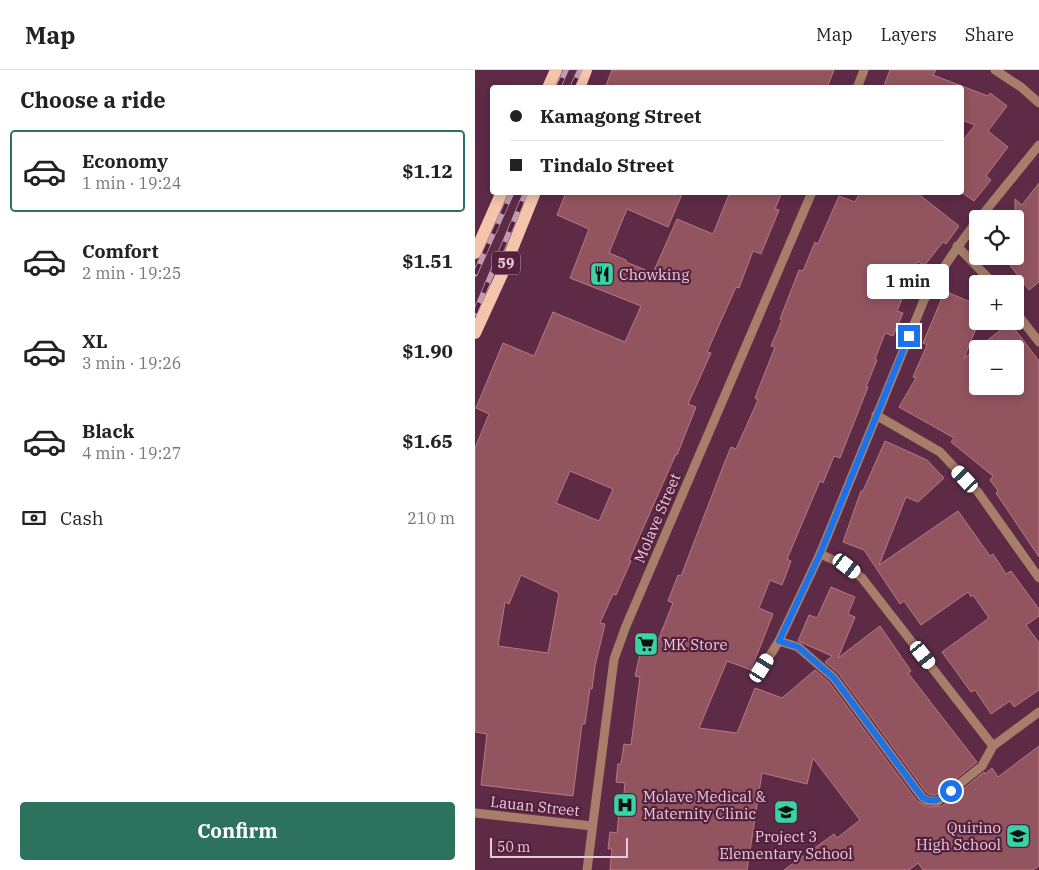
<!DOCTYPE html>
<html lang="en">
<head>
<meta charset="utf-8">
<style>
  body { margin:0; font-family:"IBM Plex Serif",serif; background:#f2f2f2; color:#222; height:100vh; display:flex; flex-direction:column; font-size:19px; white-space:nowrap }
  * { box-sizing:border-box; margin:0 }
  p { font-size:16px; color:#767676 }
  .icon { flex:none; width:28px; height:28px; fill:none; stroke:currentColor; stroke-width:2; stroke-linecap:round; stroke-linejoin:round }
  .map { position:relative; flex:1; overflow:hidden }
  .panel { display:flex; flex-direction:column; background:#fff; width:475px }
  .panel>* { flex:none }
  .banner { position:absolute; left:15px; top:15px; width:474px; height:110px; border-radius:5px; box-shadow:0 2px 12px #0003; display:grid; align-content:center; height:110px; padding:0 20px; background:#fff }
  .buttons { position:absolute; left:494px; top:140px; display:grid; gap:10px }
  .buttons a { display:grid; place-items:center; width:55px; height:55px; border-radius:5px; background:#fff; box-shadow:0 2px 12px #0003; font-size:25px }
  .scale { position:absolute; left:15px; bottom:12px; width:138px; box-sizing:border-box; padding-left:5px; border:2px solid #eac9d8; border-top:0; font-size:14px; line-height:18px; white-space:nowrap; color:#eac9d8; -webkit-text-stroke:4px #53213d; paint-order:stroke }
  .end { position:absolute; width:22px; height:22px; margin:-11px; border:6px solid #1a73e8; background:#fff; box-shadow:0 0 0 2px #fff }
  .from { border-radius:50% }
  .bubble { position:absolute; height:35px; border-radius:5px; background:#fff; box-shadow:0 2px 12px #0003; font-size:16px; font-weight:700; line-height:35px; text-align:center }
  .car { position:absolute; width:15px; height:30px; margin:-15px -8px; border-radius:6px; box-shadow:0 0 4px 1px #0007; background:linear-gradient(#fff 24%,#345 0 40%,#fff 0 76%,#345 0 86%,#fff 0) }
  .banner b { display:flex; align-items:center; gap:18px; height:48px; font-size:19px }
  .banner b+b { border-top:1px solid #e0e0e0 }
  .banner i { width:12px; height:12px; background:#222 }
  ul { padding:0; list-style:none }
  li { display:flex; align-items:center; gap:15px; height:82px; margin:0 10px 8px; padding:0 10px; border:2px solid transparent; border-radius:5px }
  li div { flex:1 }
  li b { display:block; font-size:19px }
  li em { font-style:normal; font-weight:700 }
  li.current { border-color:#2c725d }
  li>.icon { width:45px; height:45px; stroke-width:1.5 }
  h2 { padding:0 20px; font-size:22px; line-height:60px }
  .pay { display:flex; align-items:center; gap:12px; height:55px; padding:0 20px; font-size:19px }
  .pay p { margin-inline-start:auto }
  .cta { display:flex; gap:10px; margin-top:auto; padding:10px 20px }
  .cta a { flex:1; height:58px; border-radius:5px; background:#2c725d; color:#fff; font-size:20px; font-weight:700; line-height:58px; text-align:center }
  header { display:flex; align-items:center; gap:30px; box-sizing:border-box; height:70px; padding:0 25px; background:#fff; border-bottom:1px solid #e0e0e0 }
  header strong { font-size:24px }
  nav { display:flex; gap:28px; margin-inline-start:auto; font-size:18px }
  main { display:flex; flex:1; min-height:0 }
  .map>svg:first-child { display:block }
</style>
</head>
<body>
<header>
<strong>Map</strong>
<nav><a>Map</a><a>Layers</a><a>Share</a></nav>
</header>
<main>
<section class="panel">
<h2>Choose a ride</h2>
<ul>
<li class="current"><svg class="icon" aria-label="car" viewBox="0 0 24 24"><path d="M5 17H2v-5l4-1 3-4h7l3 4 3 1v5h-3M9 17h6M6 11h13"/><circle cx="7" cy="17" r="2"/><circle cx="17" cy="17" r="2"/></svg><div><b>Economy</b><p>1 min · 19:24</p></div><em>$1.12</em></li>
<li><svg class="icon" aria-label="car" viewBox="0 0 24 24"><path d="M5 17H2v-5l4-1 3-4h7l3 4 3 1v5h-3M9 17h6M6 11h13"/><circle cx="7" cy="17" r="2"/><circle cx="17" cy="17" r="2"/></svg><div><b>Comfort</b><p>2 min · 19:25</p></div><em>$1.51</em></li>
<li><svg class="icon" aria-label="car" viewBox="0 0 24 24"><path d="M5 17H2v-5l4-1 3-4h7l3 4 3 1v5h-3M9 17h6M6 11h13"/><circle cx="7" cy="17" r="2"/><circle cx="17" cy="17" r="2"/></svg><div><b>XL</b><p>3 min · 19:26</p></div><em>$1.90</em></li>
<li><svg class="icon" aria-label="car" viewBox="0 0 24 24"><path d="M5 17H2v-5l4-1 3-4h7l3 4 3 1v5h-3M9 17h6M6 11h13"/><circle cx="7" cy="17" r="2"/><circle cx="17" cy="17" r="2"/></svg><div><b>Black</b><p>4 min · 19:27</p></div><em>$1.65</em></li>
</ul>
<div class="pay"><svg class="icon" aria-label="cash" viewBox="0 0 24 24"><path d="M3 7h18v10H3z"/><circle cx="12" cy="12" r="2"/></svg>Cash<p>210 m</p></div>
<div class="cta"><a>Confirm</a></div>
</section>
<div class="map">
<svg width="564" height="800" viewBox="0 0 564 800">
  <rect width="100%" height="100%" fill="#5e2b47"/>
  <g fill="#925560" stroke="#b97883" fill-rule="evenodd">
    <polygon points="137,0 359,0 352,18 130,18"/>
    <polygon points="415,0 461,0 458,5 513,26 515,23 532,36 513,61 533,77 511,106 516,110 499,131 486,122 486,73 500,55 486,50 486,18 408,18"/>
    <polygon points="564,113 564,212 554,220 528,186 540,186 540,129 547,135"/>
    <path d="M91,122H208L193,157L152,139L134,183L151,190V192L178,203L202,149L238,164L255,122H307L300,139L304,140L286,184L278,181L264,218L261,217L232,282L236,283L213,334L221,337L202,385L201,384L154,490L156,491L141,525L138,524L125,553L130,554L120,596L117,619L115,618L110,654H107L98,726L6,715L12,664L0,662V378L14,344L1,338L28,273L59,286L78,242L150,272L166,236L95,208L114,159L82,145ZM95,401L138,419L124,451L81,433ZM46,505L84,523L73,583L23,576L30,532L34,534Z"/>
    <polygon points="385,122 441,122 484,156 471,174 468,172 449,196 443,191 422,241 428,243 418,266 410,263 400,289 402,290 391,317 393,317 365,388 359,386 348,413 345,411 312,489 316,491 307,515 295,510 284,538 298,544 276,600 252,591 224,658 262,663 280,618 307,628 340,600 354,612 442,731 453,737 467,736 509,702 510,704 517,698 523,707 564,676 564,796 558,800 448,800 443,793 434,800 309,800 359,764 362,768 385,750 338,688 332,714 287,703 272,800 135,800 137,779 133,779 135,762 142,763 144,743 147,743 150,713 141,712 143,694 146,694 149,674 156,675 165,607 160,606 166,580 178,583 198,533 193,531 203,505 206,506 249,394 256,377 261,379 283,330 280,328 300,277 296,276 307,250 305,249 324,200 328,201 340,172 343,174 364,126 380,132"/>
    <path d="M470,221L502,235V256L489,288L535,253L564,291V487L521,423L523,421L515,410L518,406L476,372L479,368L424,337L441,308L438,307L452,275L448,273ZM502,279H540V316H502Z"/>
    <polygon points="410,371 452,390 469,408 443,432 431,427 404,495 483,441 515,486 518,484 531,504 536,501 564,539 564,546 551,555 564,573 564,620 539,637 535,631 516,644 500,620 496,622 467,582 514,548 498,525 496,527 493,522 446,555 429,531 425,534 389,480 368,472 386,421 388,421"/>
    <polygon points="356,517 380,527 373,544 380,547 363,588 405,556 436,601 433,603 502,692 461,725 455,725 451,722 364,604 350,592 357,586 323,571 334,545 342,548"/>
  </g>
  <g fill="none" stroke-linecap="round" stroke-linejoin="round">
    <g stroke="#a67e6a" stroke-width="9">
      <polyline points="520,0 546,17 564,33"/>
      <polyline points="382,18 389,0"/>
      <polyline points="504,149 564,75"/>
      <polyline points="482,176 519,214"/>
      <polyline points="540,241 564,272"/>
      <polyline points="401,345 465,382 503,422 564,508"/>
      <polyline points="345,484 372,496 387,508 518,676"/>
      <polyline points="304,571 323,577 359,608 447,727 453,731 463,731 507,696 518,676 564,642"/>
      <path d="M287,598L304,571L345,484L449,230C464,202 483,176 502,151"/>
      <polyline points="0,743 117,756"/>
      <polyline points="112,800 139,589 151,556 337,122"/>
    </g>
    <g stroke="#f4c4ab" stroke-width="12">
      <polyline points="73,18 81,0"/>
      <polyline points="104,18 111,0"/>
      <polyline points="0,183 27,122"/>
      <polyline points="0,263 27,204 60,122"/>
    </g>
    <defs>
      <g id="rail">
        <polyline points="83,18 91,0"/>
        <polyline points="97,18 105,0"/>
        <polyline points="0,204 37,122"/>
        <polyline points="0,243 51,122"/>
      </g>
    </defs>
    <use href="#rail" stroke="#c19bae" stroke-width="5.5"/>
    <use href="#rail" stroke="#53213d" stroke-width="4" stroke-dasharray="11" stroke-linecap="butt"/>
  </g>
  <g fill="none" stroke-linecap="round" stroke-linejoin="round">
    <path stroke="#1a73e8" stroke-width="6" d="M434,266L345,484L304,571L323,577L359,608L447,727C459,735 466,728 476,721"/>
  </g>
  <defs>
    <symbol id="restaurant-square" viewBox="-11 -11 22 22"><rect x="-9" y="-9" width="18" height="18" rx="4" fill="#38d4a6" stroke="#53213d"/><path d="M-5-6h1v4h1v-4h1v4h1v-4h1v5L-1.5 .5V6h-2V.5L-5-1ZM5-6V6H3V1.5H1.5Q1.5-4 5-6Z" fill="#111"/></symbol>
    <symbol id="supermarket-square" viewBox="-11 -11 22 22"><rect x="-9" y="-9" width="18" height="18" rx="4" fill="#38d4a6" stroke="#53213d"/><path d="M-6-5.5h2.5l.6 2H6L4.5 2H-2.5L-4.4-4H-6ZM-1.5 3.2a1.3 1.3 0 1 0 .1 0ZM3 3.2a1.3 1.3 0 1 0 .1 0Z" fill="#111"/></symbol>
    <symbol id="hospital-square" viewBox="-11 -11 22 22"><rect x="-9" y="-9" width="18" height="18" rx="4" fill="#38d4a6" stroke="#53213d"/><path d="M-5-5h3v3.5h4V-5h3V5h-3V1.5h-4V5h-3Z" fill="#111"/></symbol>
    <symbol id="school-square" viewBox="-11 -11 22 22"><rect x="-9" y="-9" width="18" height="18" rx="4" fill="#38d4a6" stroke="#53213d"/><path d="M0-5L7-2L0 1L-7-2ZM-4 1L0 2.5L4 1V4Q0 6-4 4Z" fill="#111"/></symbol>
  </defs>
  <g fill-rule="evenodd">
    <use href="#restaurant-square" x="113" y="190" width="28" height="28"/>
    <use href="#supermarket-square" x="157" y="560" width="28" height="28"/>
    <use href="#hospital-square" x="136" y="721" width="28" height="28"/>
    <use href="#school-square" x="297" y="728" width="28" height="28"/>
    <use href="#school-square" x="529" y="752" width="28" height="28"/>
  </g>
  <g text-anchor="middle" dominant-baseline="central" stroke-width="4.5" stroke-linejoin="round" paint-order="stroke">
    <rect fill="#53213d" stroke="#bd97aa" stroke-width="1" x="17" y="181.5" width="28" height="23" rx="4"/>
    <g font-size="14" font-weight="bold" fill="#eac9d8">
      <text x="31" y="193">59</text>
    </g>
    <g font-size="15" fill="#eac9d8" stroke="#53213d" text-anchor="start">
      <text x="144" y="204">Chowking</text>
      <text x="188" y="574">MK Store</text>
      <text x="168" y="726">Molave Medical &amp;<tspan x="168" dy="17">Maternity Clinic</tspan></text>
      <text x="526" y="757" text-anchor="end">Quirino<tspan x="526" dy="17">High School</tspan></text>
      <text x="311" y="766" text-anchor="middle">Project 3<tspan x="311" dy="17">Elementary School</tspan></text>
    </g>
    <g font-size="15" fill="#eac9d8" stroke="#53213d">
      <text transform="translate(182 448) rotate(-67)">Molave Street</text>
      <text transform="translate(60 736) rotate(6)">Lauan Street</text>
    </g>
  </g>
</svg>
<div class="buttons">
<a><svg class="icon" aria-label="locate" viewBox="0 0 24 24"><circle cx="12" cy="12" r="6"/><path d="M12 2v4M12 18v4M2 12h4M18 12h4"/></svg></a>
<a>+</a>
<a>−</a>
</div>
<div class="scale">50 m</div>
<i class="end from" style="left:476px;top:721px"></i>
<i class="end" style="left:434px;top:266px"></i>
<div class="bubble" style="left:392px;top:194px;width:82px">1 min</div>
<i class="car" style="left:490px;top:409px;rotate:317deg"></i>
<i class="car" style="left:372px;top:496px;rotate:127deg"></i>
<i class="car" style="left:448px;top:585px;rotate:142deg"></i>
<i class="car" style="left:287px;top:598px;rotate:32deg"></i>
<div class="banner">
<b><i class="from"></i>Kamagong Street</b>
<b><i></i>Tindalo Street</b>
</div>
</div>
</main>
</body>
</html>
